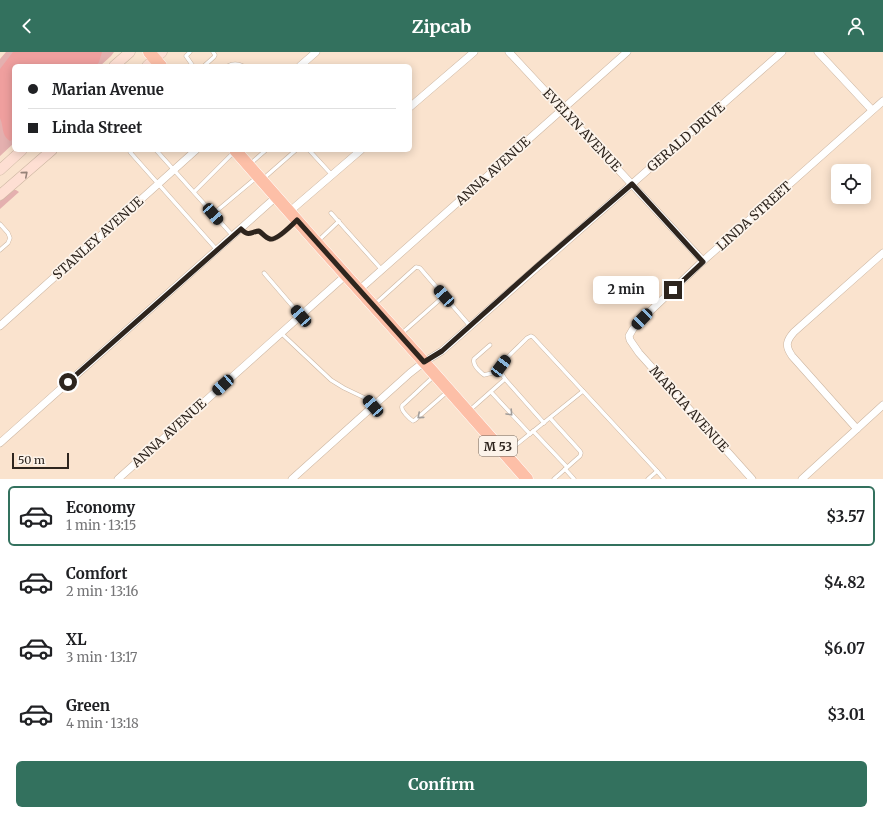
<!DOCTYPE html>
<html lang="en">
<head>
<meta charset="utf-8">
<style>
  body { margin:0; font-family:Merriweather,serif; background:#f6f6f6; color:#202124; height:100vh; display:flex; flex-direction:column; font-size:15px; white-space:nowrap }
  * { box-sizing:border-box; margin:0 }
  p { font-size:13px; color:#757577 }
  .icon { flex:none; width:22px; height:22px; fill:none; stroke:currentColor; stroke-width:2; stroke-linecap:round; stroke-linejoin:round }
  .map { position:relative; height:427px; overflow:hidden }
  .side { display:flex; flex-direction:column; background:#fff; flex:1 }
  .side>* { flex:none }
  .hud { position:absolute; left:12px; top:12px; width:400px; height:88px; border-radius:6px; box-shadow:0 2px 10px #0003; display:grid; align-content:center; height:88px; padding:0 16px; background:#fff }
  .buttons { position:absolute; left:831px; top:112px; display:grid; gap:8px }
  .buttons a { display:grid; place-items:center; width:40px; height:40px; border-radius:6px; background:#fff; box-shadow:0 2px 10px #0003; font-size:20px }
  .scale { position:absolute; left:12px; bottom:10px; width:57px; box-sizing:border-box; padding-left:4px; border:2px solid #2e251e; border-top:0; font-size:11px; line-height:14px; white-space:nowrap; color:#2e251e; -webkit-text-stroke:3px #fcf3ea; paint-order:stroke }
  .end { position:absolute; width:18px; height:18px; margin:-9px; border:5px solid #2e251e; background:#fff; box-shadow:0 0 0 2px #fff }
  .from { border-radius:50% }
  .bubble { position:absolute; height:28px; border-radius:6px; background:#fff; box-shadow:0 2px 10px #0003; font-size:13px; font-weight:700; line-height:28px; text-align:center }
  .car { position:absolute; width:12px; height:24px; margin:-12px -6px; border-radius:5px; box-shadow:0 0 3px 1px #0007; background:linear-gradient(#222 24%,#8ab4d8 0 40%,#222 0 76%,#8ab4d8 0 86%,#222 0) }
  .hud b { display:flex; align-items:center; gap:14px; height:38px; font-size:15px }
  .hud b+b { border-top:1px solid #e0e0e0 }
  .hud i { width:10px; height:10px; background:#202124 }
  ul { padding:7px 0 0; list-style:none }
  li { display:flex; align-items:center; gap:12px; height:60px; margin:0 8px 6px; padding:0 8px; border:2px solid transparent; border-radius:6px }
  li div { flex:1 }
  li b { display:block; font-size:15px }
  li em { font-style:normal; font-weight:700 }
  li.active { border-color:#33715e }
  li>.icon { width:36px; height:36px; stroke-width:1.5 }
  .cta { display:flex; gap:8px; margin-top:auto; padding:8px 16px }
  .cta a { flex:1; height:46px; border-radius:6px; background:#33715e; color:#fff; font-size:16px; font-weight:700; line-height:46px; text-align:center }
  header { display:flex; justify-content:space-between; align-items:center; height:52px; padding:0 16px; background:#33715e; color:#fff; font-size:18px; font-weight:700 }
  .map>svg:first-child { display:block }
</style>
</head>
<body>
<header><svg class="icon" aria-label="back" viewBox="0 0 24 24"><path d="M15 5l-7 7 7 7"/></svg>Zipcab<svg class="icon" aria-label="person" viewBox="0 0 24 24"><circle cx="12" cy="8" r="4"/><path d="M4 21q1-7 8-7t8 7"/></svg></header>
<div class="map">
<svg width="883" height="427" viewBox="0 0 883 427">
  <rect width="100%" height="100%" fill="#fae3ce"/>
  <g fill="#e4b0af">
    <polygon points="6,0 114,0 111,4 100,14 14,14 14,91 0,104 0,7"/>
    <polygon points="14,138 16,138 19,140 0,157 0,149"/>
  </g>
  <path fill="#ef9f9e" d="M13,0H102L99,10L96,14H14V86L10,89C1,83 4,75 0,66V17Z"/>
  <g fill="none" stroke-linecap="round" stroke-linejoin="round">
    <defs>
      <g id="lane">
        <polyline points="190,0 186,4 193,14"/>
        <polyline points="204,14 214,5 215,3 213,0"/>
        <path d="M228,14C233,11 237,11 243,14"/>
        <polyline points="133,98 130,100 217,198"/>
        <polyline points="156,98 233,184"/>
        <polyline points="309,98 332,123"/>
        <polyline points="250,112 266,98"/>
        <polyline points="264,126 296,98"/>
        <polyline points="194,140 234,100"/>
        <polyline points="331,161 382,218"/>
        <polyline points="213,162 257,125"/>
        <polyline points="0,172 8,181 10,186 8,191 0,198"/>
        <path d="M241,177C249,185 250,180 259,179C263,181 266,186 270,187C276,190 291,174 296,169"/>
        <polyline points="318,189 339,169"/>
        <polyline points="264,221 301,264"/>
        <polyline points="375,252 416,215 420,216 470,274"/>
        <polyline points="281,281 331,328 344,336 367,347 373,354"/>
        <polyline points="401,282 444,244"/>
        <path d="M490,293L474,307C472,313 479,319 484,323L500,319"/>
        <path d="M434,324L404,352C403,353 402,353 402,354C400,358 410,367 413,369L415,368L447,340"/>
        <polyline points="491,340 530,382"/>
        <polyline points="470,358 505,327"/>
        <polyline points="550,366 580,399 581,401 580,404 554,427"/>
        <path d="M544,371L505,327L500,319C502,307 519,295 527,286L531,284L533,285L657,419"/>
        <polyline points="533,379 567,415"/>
        <polyline points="506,401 583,339"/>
        <polyline points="565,417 574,427"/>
        <polyline points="648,427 657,419 664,427"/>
      </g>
      <g id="street">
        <polyline points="509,0 703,209"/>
        <polyline points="818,0 872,58"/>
        <polyline points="300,14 316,0"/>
        <polyline points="410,55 474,0"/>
        <polyline points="289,160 361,98"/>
        <polyline points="359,238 627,0"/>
        <polyline points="0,274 196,98"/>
        <path d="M857,377L792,304C785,294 786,289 794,280L883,201"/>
        <polyline points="0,391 276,145"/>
        <polyline points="118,427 346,223"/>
        <polyline points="292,427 410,321 424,310 442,299 782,0"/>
        <polyline points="752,427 639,301 630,288 629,284 633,277 642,267 703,209 883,49"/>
        <polyline points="802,427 883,353"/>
      </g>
      <g id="secondary">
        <polyline points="114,14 130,0"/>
        <polyline points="147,14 162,0"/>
        <polyline points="0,118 22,98"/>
        <polyline points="0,143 52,98"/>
      </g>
      <g id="primary">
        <polyline points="149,0 161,14"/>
        <polyline points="235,98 316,190 424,310 527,427"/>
      </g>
    </defs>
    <use href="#lane" stroke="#ccb6a2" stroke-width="4.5"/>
    <use href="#street" stroke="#ccb6a2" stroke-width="8"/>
    <use href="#secondary" stroke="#ccb6a2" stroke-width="11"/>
    <use href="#primary" stroke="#fff" stroke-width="13"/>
    <use href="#lane" stroke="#fff" stroke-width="3.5"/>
    <use href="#street" stroke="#fff" stroke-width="7"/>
    <use href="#secondary" stroke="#fedfd3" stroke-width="10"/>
    <use href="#primary" stroke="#fdbfa7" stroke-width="12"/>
  </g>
  <defs><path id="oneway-chevron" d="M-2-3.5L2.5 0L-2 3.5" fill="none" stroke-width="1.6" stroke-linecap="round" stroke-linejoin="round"/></defs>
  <use stroke="#968278" href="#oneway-chevron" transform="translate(25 122) rotate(-41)"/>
  <g stroke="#a19d9a">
    <use href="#oneway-chevron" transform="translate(510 361) rotate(47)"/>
    <use href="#oneway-chevron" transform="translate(420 364) rotate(139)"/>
  </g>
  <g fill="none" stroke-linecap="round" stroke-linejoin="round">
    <path stroke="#2e251e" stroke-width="5" d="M68,330L241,177C249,185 250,180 259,179C263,182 266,186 270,187C276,189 292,173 297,168L424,310L442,299L537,214L632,132L703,210L673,238"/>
  </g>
  <g text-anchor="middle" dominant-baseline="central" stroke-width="3.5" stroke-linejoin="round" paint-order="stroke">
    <rect fill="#fcf3ea" stroke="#6c635b" stroke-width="1" x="479" y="384" width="38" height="20" rx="3"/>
    <g font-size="12" font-weight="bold" fill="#2e251e">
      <text x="498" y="394">M 53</text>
    </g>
    <g font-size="13" fill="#2e251e" stroke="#fcf3ea">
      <text transform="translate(582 78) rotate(47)">EVELYN AVENUE</text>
      <text transform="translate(686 85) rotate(-41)">GERALD DRIVE</text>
      <text transform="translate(493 119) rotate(-42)">ANNA AVENUE</text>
      <text transform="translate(754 164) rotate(-42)">LINDA STREET</text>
      <text transform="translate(98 186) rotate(-42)">STANLEY AVENUE</text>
      <text transform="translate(689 357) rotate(48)">MARCIA AVENUE</text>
      <text transform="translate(169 381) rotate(-42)">ANNA AVENUE</text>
    </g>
  </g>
</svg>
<div class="buttons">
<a><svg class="icon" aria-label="locate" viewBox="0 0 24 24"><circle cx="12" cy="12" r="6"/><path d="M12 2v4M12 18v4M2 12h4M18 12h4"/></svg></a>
</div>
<div class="scale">50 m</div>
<i class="end from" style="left:68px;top:330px"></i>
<i class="end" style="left:673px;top:238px"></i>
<div class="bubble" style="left:593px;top:224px;width:66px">2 min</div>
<i class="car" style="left:213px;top:162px;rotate:139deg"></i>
<i class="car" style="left:444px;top:244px;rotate:319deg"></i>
<i class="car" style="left:301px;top:264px;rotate:319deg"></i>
<i class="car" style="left:642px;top:267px;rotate:224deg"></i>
<i class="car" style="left:501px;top:314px;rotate:37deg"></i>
<i class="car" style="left:223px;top:333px;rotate:228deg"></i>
<i class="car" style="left:373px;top:354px;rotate:319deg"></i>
<div class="hud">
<b><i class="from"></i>Marian Avenue</b>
<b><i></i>Linda Street</b>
</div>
</div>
<section class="side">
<ul>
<li class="active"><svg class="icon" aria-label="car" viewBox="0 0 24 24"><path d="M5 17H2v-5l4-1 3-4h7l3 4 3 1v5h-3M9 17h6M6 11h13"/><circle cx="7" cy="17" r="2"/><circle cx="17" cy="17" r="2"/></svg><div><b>Economy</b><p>1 min · 13:15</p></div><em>$3.57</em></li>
<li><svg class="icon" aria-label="car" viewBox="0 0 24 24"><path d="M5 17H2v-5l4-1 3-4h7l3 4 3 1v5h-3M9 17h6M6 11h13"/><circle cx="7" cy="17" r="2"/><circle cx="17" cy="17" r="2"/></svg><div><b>Comfort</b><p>2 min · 13:16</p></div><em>$4.82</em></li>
<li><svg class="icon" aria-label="car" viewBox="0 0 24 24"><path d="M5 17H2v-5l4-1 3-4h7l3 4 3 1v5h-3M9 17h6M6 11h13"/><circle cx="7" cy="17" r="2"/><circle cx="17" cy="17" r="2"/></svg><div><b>XL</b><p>3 min · 13:17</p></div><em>$6.07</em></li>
<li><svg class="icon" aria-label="car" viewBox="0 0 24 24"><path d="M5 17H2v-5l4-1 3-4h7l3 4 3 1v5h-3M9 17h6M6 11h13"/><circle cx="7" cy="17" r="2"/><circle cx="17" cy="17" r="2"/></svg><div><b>Green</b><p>4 min · 13:18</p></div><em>$3.01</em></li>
</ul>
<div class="cta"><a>Confirm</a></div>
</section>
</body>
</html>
